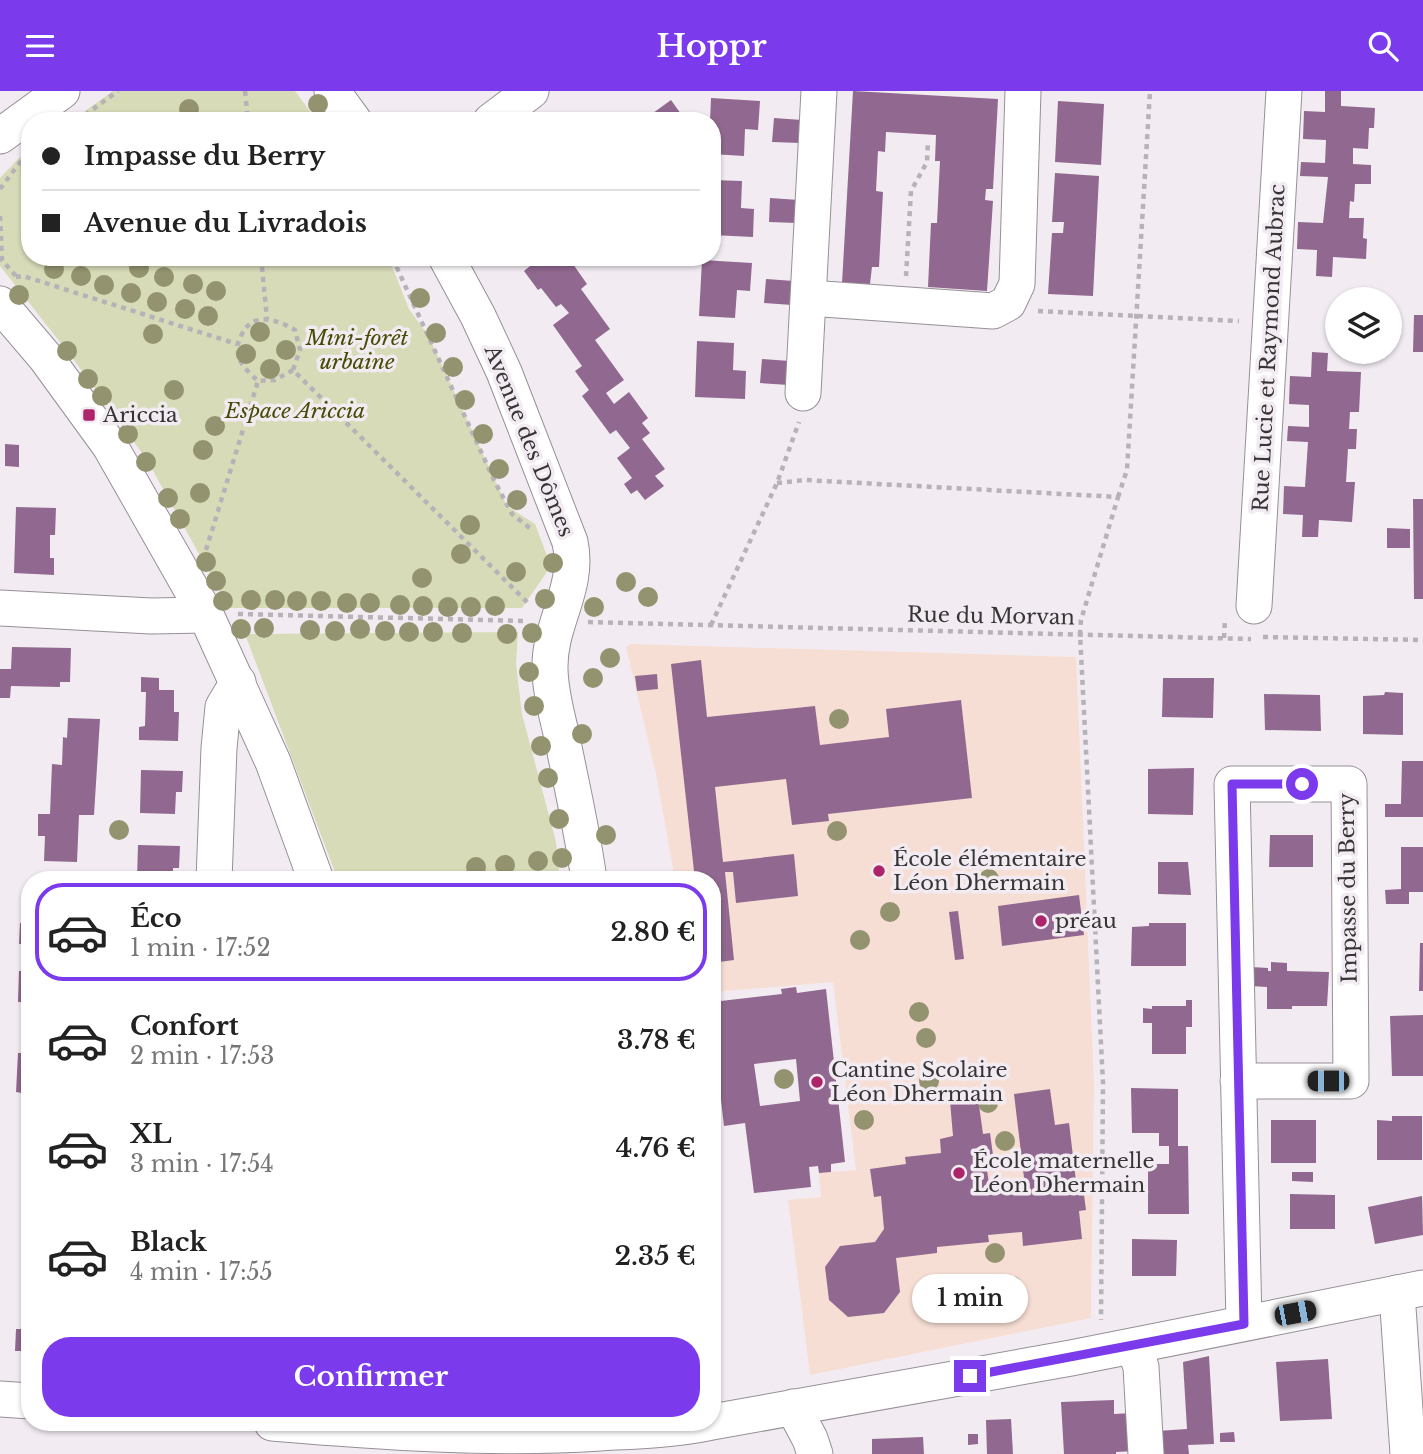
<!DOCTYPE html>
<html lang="fr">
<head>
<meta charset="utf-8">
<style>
  body { margin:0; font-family:"Libre Baskerville",serif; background:#f2f2f2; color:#222; height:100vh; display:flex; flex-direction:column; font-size:26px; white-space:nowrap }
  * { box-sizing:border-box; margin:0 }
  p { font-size:23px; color:#767676 }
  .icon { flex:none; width:38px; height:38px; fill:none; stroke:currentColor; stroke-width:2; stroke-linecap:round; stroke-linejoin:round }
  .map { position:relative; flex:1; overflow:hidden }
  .side { position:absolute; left:21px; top:780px; width:700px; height:560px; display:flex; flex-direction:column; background:#fff; border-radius:28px; box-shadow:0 2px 5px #0004 }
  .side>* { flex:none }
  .top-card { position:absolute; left:21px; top:21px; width:700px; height:154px; border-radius:28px; box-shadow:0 2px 5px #0004; display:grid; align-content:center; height:154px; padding:0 21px; background:#fff }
  .buttons { position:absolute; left:1325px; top:196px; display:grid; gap:14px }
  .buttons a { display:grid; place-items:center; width:77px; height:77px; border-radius:50%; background:#fff; box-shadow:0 2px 5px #0004; font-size:35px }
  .end { position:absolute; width:32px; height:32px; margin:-16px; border:9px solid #7c3aed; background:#fff; box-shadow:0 0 0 4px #fff }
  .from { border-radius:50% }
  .bubble { position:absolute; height:49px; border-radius:24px; background:#fff; box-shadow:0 2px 5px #0004; font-size:23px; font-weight:600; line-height:49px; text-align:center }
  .car { position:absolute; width:21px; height:42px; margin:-21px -10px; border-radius:9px; box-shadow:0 0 5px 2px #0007; background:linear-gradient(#222 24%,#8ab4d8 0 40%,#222 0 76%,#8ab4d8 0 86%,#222 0) }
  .top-card b { display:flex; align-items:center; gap:24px; height:66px; font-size:26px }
  .top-card b+b { border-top:2px solid #e0e0e0 }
  .top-card i { width:18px; height:18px; background:#222 }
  ul { padding:12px 0 0; list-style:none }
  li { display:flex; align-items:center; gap:21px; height:98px; margin:0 14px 10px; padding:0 7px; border:4px solid transparent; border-radius:28px }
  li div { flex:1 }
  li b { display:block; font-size:26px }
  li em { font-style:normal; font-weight:600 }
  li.active { border-color:#7c3aed }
  li>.icon { width:63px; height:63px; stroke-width:1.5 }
  .primary-button { display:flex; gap:14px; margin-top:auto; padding:14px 21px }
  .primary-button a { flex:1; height:80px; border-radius:28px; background:#7c3aed; color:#fff; font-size:28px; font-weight:600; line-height:80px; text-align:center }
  header { display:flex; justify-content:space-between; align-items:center; height:91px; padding:0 21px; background:#7c3aed; color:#fff; font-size:32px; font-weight:600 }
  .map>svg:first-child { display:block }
</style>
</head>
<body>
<header><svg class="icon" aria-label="menu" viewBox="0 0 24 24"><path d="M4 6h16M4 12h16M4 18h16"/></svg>Hoppr<svg class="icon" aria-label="search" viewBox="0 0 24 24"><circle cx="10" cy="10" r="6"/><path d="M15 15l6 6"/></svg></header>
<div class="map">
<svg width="1423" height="1363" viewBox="0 0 1423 1363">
  <rect width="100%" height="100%" fill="#f2ecf2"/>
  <polygon fill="#f7ded4" points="631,553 1076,566 1094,993 1091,1227 810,1284 788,1109 821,1106 819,1082 856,1079 833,891 714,901 712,789 675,789 656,683 626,556"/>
  <g fill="#d7dbb8">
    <polygon points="113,0 295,0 317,30 71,30"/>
    <polygon points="30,59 30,166 394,166 392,175 409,218 429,246 507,415 535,433 551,475 522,517 229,517 147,369 71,265 0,175 0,87 18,68"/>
    <polygon points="518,541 516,573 522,623 556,751 560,789 338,789 245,543"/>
  </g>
  <g fill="#91688f" fill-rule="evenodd">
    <polygon points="853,0 998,8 993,98 986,98 985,109 993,110 987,200 928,196 931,132 937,132 940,70 935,70 936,44 886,41 885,61 878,60 876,100 883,101 879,176 872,176 870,193 842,192"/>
    <polygon points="1325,0 1341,0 1341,15 1375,17 1374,37 1369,37 1368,58 1353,57 1353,73 1371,74 1371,93 1355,93 1354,111 1350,110 1349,127 1364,127 1363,147 1367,148 1366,168 1333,166 1332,186 1316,185 1317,159 1297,158 1298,131 1323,132 1328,86 1300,85 1301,71 1325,72 1326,49 1303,48 1304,20 1325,21"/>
    <polygon points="711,7 760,10 758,39 745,38 744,65 712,63 712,30 710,30"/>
    <polygon points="671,9 686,30 642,30"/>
    <polygon points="1058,10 1104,13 1101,74 1055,71"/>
    <polygon points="774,27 802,29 801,52 772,51"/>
    <polygon points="1055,82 1099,85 1093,205 1048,203 1052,142 1063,142 1064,131 1052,131"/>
    <polygon points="712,89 742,90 741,117 754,118 753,146 712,144"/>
    <polygon points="770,107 799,109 797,132 769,131"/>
    <polygon points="541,166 544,166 550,175 563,166 568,166 587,193 581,198 610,238 595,249 624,289 606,302 614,313 629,301 648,327 642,332 650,342 642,348 665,378 655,385 664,395 645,409 637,399 631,403 624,393 632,387 617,367 630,357 616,339 610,343 582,305 589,299 575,280 582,275 553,234 569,222 561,213 556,216 541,197 538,199 524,180"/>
    <polygon points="702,169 752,172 750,200 737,199 735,227 699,225"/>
    <polygon points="766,188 794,190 792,214 764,212"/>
    <polygon points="1414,224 1423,224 1423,261 1413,261"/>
    <polygon points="697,250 734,252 733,279 746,280 745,308 695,306"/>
    <polygon points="1312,261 1328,262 1327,280 1361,281 1359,321 1350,321 1349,338 1357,338 1356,358 1348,358 1346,391 1355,391 1352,431 1319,429 1318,446 1302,446 1303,424 1283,423 1284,395 1305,396 1308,351 1287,350 1288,335 1309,336 1309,314 1289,313 1290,285 1311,286"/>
    <polygon points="762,268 790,270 789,294 760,292"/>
    <polygon points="5,353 19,354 19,376 5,375"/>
    <polygon points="1413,408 1423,408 1423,508 1414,508"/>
    <polygon points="16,416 56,417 55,444 50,444 50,467 54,467 54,484 14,482"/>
    <polygon points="1387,437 1410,438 1410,457 1387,457"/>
    <polygon points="12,556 71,557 70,591 60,591 60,596 11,595 10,607 0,607 0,578 11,578"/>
    <polygon points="701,569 707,626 815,615 820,654 889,646 886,618 961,609 972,707 828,723 829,730 792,734 786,688 715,696 723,771 794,763 798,805 736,812 733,781 725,781 734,869 712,872 712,789 695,789 671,573"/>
    <polygon points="657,583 658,598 637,600 635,585"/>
    <polygon points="141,586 159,587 159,599 174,599 174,621 179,621 178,650 139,649 139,636 145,635 146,601 141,601"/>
    <polygon points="1163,587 1214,587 1213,627 1162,626"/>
    <polygon points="1385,601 1403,602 1403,644 1363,643 1363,605 1384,604"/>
    <polygon points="1264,603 1320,604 1321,640 1265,639"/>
    <polygon points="68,627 100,628 94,724 79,724 77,771 44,770 45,745 38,745 38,723 50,723 52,673 62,674 63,646 67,647"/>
    <polygon points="1402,670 1423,670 1423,726 1385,726 1385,713 1401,713"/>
    <polygon points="1194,677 1193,724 1148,723 1148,678"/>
    <polygon points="141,679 183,680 182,701 176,701 175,723 140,722"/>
    <polygon points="1270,744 1313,744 1313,776 1269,776"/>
    <polygon points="138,754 180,755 179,777 173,777 173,789 137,789"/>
    <polygon points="1401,756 1423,756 1423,801 1409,801 1409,813 1386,813 1385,799 1401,798"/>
    <polygon points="1158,771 1188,771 1191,804 1158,803"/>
    <polygon points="1079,804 1084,844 1002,855 998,815"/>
    <polygon points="958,820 964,868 955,869 949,821"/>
    <polygon points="20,832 30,832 30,853 19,853"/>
    <polygon points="1149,832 1186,832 1186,875 1131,875 1132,836 1149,835"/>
    <polygon points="1420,852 1423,852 1423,900 1419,900"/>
    <polygon points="1271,871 1287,872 1287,880 1329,881 1327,915 1292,915 1292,918 1267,918 1267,896 1251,895 1251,876 1268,877 1268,880 1271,880"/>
    <polygon points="19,880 30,880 30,935 25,934 26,911 18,911"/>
    <path d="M796,896L797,902L826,898L845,1071L831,1073V1081L819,1082L818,1075L809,1076L811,1096L754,1102L745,1032L724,1035L712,930V911L782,903L781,898ZM796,968L800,1010L760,1015L754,973Z"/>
    <polygon points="1186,909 1192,909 1192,936 1186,936 1186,963 1152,963 1152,932 1143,932 1143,917 1152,918 1152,915 1186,915"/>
    <polygon points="1423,924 1423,985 1392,985 1390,925"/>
    <polygon points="18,962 30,962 30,1015 22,1015 22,1002 16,1001"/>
    <polygon points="1131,997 1178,998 1178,1055 1188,1055 1189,1123 1148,1123 1148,1073 1169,1073 1169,1055 1159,1055 1159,1042 1132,1042"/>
    <polygon points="1050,998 1055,1034 1069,1032 1076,1090 1082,1089 1086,1119 1079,1120 1082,1148 1023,1155 1022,1141 988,1144 989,1151 937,1156 937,1162 896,1167 900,1201 884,1222 848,1226 829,1209 825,1176 840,1155 875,1151 884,1138 881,1105 874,1106 870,1078 906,1073 905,1066 941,1062 940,1048 953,1045 950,1010 978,1007 983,1043 990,1042 993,1064 985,1065 990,1100 1025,1095 1014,1003"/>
    <polygon points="1392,1025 1422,1025 1422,1069 1377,1069 1377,1029 1392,1030"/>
    <rect x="1271" y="1029" width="45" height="43"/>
    <polygon points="1292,1081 1313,1081 1313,1091 1292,1090"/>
    <polygon points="1290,1103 1335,1104 1335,1138 1290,1138"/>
    <polygon points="1422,1105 1423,1144 1375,1153 1368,1116"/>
    <polygon points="1132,1148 1177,1149 1176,1185 1132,1185"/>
    <polygon points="23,1211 30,1211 30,1260 15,1260 16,1238 22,1238"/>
    <polygon points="1209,1265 1214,1353 1188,1354 1189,1363 1158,1363 1157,1340 1187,1338 1183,1271"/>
    <polygon points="1328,1268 1332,1328 1280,1330 1276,1271"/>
    <polygon points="1114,1309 1114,1323 1133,1322 1135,1360 1116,1361 1116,1363 1064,1363 1061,1311"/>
    <polygon points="1011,1328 1013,1363 987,1363 986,1329"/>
    <polygon points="1234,1341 1235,1351 1220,1351 1220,1342"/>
    <polygon points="968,1343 978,1343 978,1353 968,1354"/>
    <polygon points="923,1346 924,1363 872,1363 872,1348"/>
  </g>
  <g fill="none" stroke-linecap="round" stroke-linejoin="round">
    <defs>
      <g id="minor">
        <polyline points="332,0 354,30"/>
        <polyline points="491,30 531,0"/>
        <polyline points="0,45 62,0"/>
        <path d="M446,166L478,225L504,281L570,451C580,497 549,532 550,577C550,602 558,627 563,651C572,697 583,743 589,789"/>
        <polyline points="809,207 993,220 1008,212 1017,193 1023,0"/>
        <polyline points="0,213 46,267 110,355 206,524 273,671 316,789"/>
        <polyline points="803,302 819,0"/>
        <polyline points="1254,515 1284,0"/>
        <polyline points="0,517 151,525 206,524"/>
        <polyline points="214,789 219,657 223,616 238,591"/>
        <polyline points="1238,990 1351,990 1349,693 1232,693 1244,1232"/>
        <polyline points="1397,1202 1408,1363"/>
        <polyline points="1134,1255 1141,1276 1146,1363"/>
        <polyline points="0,1308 30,1310"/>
        <polyline points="793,1316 810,1348 815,1363"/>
        <polyline points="712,1331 1071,1267 1423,1197"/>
        <path d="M272,1332C381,1341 490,1349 600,1342C635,1340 671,1339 707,1332"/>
      </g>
    </defs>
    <use href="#minor" stroke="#969096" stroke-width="37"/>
    <g stroke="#b7b2b7" stroke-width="4.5" stroke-dasharray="5 5" stroke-linecap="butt">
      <polyline points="245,0 248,30"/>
      <polyline points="85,24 118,0"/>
      <polyline points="0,98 21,70"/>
      <polyline points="0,125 2,169 16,185"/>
      <polyline points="261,166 267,228"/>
      <polyline points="397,166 397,177 494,389 512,423 531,438"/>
      <polyline points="906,185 911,100 927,71 928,50"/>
      <polyline points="16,186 23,185 237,253"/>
      <polyline points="1038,220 1239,230"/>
      <path d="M293,279L275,289L258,290C252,284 243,277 240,269C236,259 237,252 242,243C253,220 278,229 295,239L300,259L293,279L530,514"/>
      <polyline points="777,392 805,389 1118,406 1081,529 1080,542 1103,992 1101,1229"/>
      <polyline points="1118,406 1127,379 1150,0"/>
      <polyline points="206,459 258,290"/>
      <polyline points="238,523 527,530"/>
      <polyline points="588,531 1251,548"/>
      <polyline points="711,534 777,392 799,331"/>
      <polyline points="1263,546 1423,549"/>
      <polyline points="1224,547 1225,527"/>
    </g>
    <use href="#minor" stroke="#fff" stroke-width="35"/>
  </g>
  <g fill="#94936f">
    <circle cx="318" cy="13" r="10"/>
    <circle cx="189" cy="18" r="10"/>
    <circle cx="139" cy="177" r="10"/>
    <circle cx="54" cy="178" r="10"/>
    <circle cx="81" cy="185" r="10"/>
    <circle cx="164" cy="186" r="10"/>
    <circle cx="193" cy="193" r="10"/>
    <circle cx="104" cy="194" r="10"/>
    <circle cx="216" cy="200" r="10"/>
    <circle cx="131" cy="202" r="10"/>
    <circle cx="19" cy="204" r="10"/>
    <circle cx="420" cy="207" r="10"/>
    <circle cx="157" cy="211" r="10"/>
    <circle cx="185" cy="218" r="10"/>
    <circle cx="208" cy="225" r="10"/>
    <circle cx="260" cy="241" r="10"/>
    <circle cx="436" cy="242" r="10"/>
    <circle cx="153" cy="243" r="10"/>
    <circle cx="286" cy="259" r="10"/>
    <circle cx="67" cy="260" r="10"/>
    <circle cx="246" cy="263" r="10"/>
    <circle cx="453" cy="276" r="10"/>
    <circle cx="270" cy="278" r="10"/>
    <circle cx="88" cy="288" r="10"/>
    <circle cx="174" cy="299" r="10"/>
    <circle cx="102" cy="305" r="10"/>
    <circle cx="465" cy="309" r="10"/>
    <circle cx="215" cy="335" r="10"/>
    <circle cx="128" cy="343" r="10"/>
    <circle cx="483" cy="343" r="10"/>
    <circle cx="203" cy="359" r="10"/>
    <circle cx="146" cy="371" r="10"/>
    <circle cx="499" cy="378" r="10"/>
    <circle cx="200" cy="402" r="10"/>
    <circle cx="168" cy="407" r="10"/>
    <circle cx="517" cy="409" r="10"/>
    <circle cx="180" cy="428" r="10"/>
    <circle cx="470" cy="434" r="10"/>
    <circle cx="461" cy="463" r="10"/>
    <circle cx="206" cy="471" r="10"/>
    <circle cx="553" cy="472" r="10"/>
    <circle cx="516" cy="481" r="10"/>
    <circle cx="422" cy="487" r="10"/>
    <circle cx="216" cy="490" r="10"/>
    <circle cx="626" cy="491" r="10"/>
    <circle cx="648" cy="506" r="10"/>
    <circle cx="545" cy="508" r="10"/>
    <circle cx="251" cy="509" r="10"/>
    <circle cx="275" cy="509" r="10"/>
    <circle cx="223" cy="510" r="10"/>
    <circle cx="297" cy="510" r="10"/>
    <circle cx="321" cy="510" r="10"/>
    <circle cx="347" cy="512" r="10"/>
    <circle cx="370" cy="512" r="10"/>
    <circle cx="400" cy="514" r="10"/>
    <circle cx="423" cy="515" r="10"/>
    <circle cx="495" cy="515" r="10"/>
    <circle cx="448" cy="516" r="10"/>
    <circle cx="471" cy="516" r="10"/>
    <circle cx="594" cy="516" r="10"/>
    <circle cx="264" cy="537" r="10"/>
    <circle cx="241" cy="538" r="10"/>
    <circle cx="360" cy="538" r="10"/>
    <circle cx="310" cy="539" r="10"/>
    <circle cx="335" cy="540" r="10"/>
    <circle cx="385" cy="540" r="10"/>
    <circle cx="409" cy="541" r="10"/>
    <circle cx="433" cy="541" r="10"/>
    <circle cx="462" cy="542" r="10"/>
    <circle cx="532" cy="542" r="10"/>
    <circle cx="507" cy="543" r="10"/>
    <circle cx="610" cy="567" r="10"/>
    <circle cx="529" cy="581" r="10"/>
    <circle cx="593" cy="587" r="10"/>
    <circle cx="534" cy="615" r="10"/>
    <circle cx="839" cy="628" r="10"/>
    <circle cx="582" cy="643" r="10"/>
    <circle cx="541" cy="655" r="10"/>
    <circle cx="548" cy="687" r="10"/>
    <circle cx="559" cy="728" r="10"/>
    <circle cx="119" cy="739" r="10"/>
    <circle cx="837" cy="740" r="10"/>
    <circle cx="606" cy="744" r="10"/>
    <circle cx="562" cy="767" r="10"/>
    <circle cx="538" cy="770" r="10"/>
    <circle cx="505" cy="774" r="10"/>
    <circle cx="476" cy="776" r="10"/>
    <circle cx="989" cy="788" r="10"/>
    <circle cx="890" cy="821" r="10"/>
    <circle cx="860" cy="849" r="10"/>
    <circle cx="919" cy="921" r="10"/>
    <circle cx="926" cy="947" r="10"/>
    <circle cx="784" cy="988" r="10"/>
    <circle cx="929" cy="990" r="10"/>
    <circle cx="988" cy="1012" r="10"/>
    <circle cx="864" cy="1029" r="10"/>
    <circle cx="1005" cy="1050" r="10"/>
    <circle cx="995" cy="1162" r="10"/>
    <circle cx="1012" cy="1195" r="10"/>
  </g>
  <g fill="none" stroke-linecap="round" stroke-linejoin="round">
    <polyline stroke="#7c3aed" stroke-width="9" points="970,1285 1244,1233 1232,693 1302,693"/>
  </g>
  <g fill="#ac256b" stroke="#f2ecf2" stroke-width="2.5">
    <rect x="82" y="317" width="14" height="14" rx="3.5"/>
    <circle cx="879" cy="780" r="7"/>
    <circle cx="1041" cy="830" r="7"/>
    <circle cx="817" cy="991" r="7"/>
    <circle cx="959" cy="1082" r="7"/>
  </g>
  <g text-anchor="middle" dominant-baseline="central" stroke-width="7" stroke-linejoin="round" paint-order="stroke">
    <g font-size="21" font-style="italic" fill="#484b04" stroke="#f2ecf2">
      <text x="357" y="247">Mini-forêt<tspan x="357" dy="24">urbaine</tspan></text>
      <text x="295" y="320">Espace Ariccia</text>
    </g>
    <g font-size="21" fill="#383537" stroke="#f2ecf2">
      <text transform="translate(1269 257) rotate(-87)">Rue Lucie et Raymond Aubrac</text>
      <text transform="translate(529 350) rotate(68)">Avenue des Dômes</text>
      <text transform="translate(991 525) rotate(1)">Rue du Morvan</text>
      <text transform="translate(1348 797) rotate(-91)">Impasse du Berry</text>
    </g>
    <g font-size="21" fill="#383537" stroke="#f2ecf2" text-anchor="start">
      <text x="103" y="324">Ariccia</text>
      <text x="893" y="768">École élémentaire<tspan x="893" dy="24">Léon Dhermain</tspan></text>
      <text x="1055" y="830">préau</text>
      <text x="831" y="979">Cantine Scolaire<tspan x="831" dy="24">Léon Dhermain</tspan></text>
      <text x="973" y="1070">École maternelle<tspan x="973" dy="24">Léon Dhermain</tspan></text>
    </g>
  </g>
</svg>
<div class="buttons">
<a><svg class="icon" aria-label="layers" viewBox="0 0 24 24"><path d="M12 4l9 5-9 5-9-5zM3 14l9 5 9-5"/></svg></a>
</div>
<i class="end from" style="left:1302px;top:693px"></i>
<i class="end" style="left:970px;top:1285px"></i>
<div class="bubble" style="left:912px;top:1183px;width:116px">1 min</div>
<i class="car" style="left:1328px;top:990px;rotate:270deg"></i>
<i class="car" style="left:1295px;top:1222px;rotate:79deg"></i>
<div class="top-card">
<b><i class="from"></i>Impasse du Berry</b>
<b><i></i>Avenue du Livradois</b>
</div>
<section class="side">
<ul>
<li class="active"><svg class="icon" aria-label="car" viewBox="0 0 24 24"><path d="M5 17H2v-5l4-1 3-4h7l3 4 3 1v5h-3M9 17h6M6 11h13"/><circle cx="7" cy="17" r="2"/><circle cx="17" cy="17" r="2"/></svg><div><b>Éco</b><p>1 min · 17:52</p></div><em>2.80 €</em></li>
<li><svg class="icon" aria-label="car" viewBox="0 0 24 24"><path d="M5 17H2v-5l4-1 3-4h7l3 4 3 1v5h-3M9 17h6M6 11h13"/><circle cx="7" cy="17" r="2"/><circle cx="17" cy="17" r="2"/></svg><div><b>Confort</b><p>2 min · 17:53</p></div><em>3.78 €</em></li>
<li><svg class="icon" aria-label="car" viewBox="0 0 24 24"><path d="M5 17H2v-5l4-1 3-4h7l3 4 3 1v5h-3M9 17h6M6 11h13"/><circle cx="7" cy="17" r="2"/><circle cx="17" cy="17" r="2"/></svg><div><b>XL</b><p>3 min · 17:54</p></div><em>4.76 €</em></li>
<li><svg class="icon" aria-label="car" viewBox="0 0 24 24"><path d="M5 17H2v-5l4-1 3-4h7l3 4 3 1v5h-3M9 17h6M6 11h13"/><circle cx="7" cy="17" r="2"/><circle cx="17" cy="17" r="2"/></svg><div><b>Black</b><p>4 min · 17:55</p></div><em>2.35 €</em></li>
</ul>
<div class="primary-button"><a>Confirmer</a></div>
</section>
</div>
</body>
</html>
